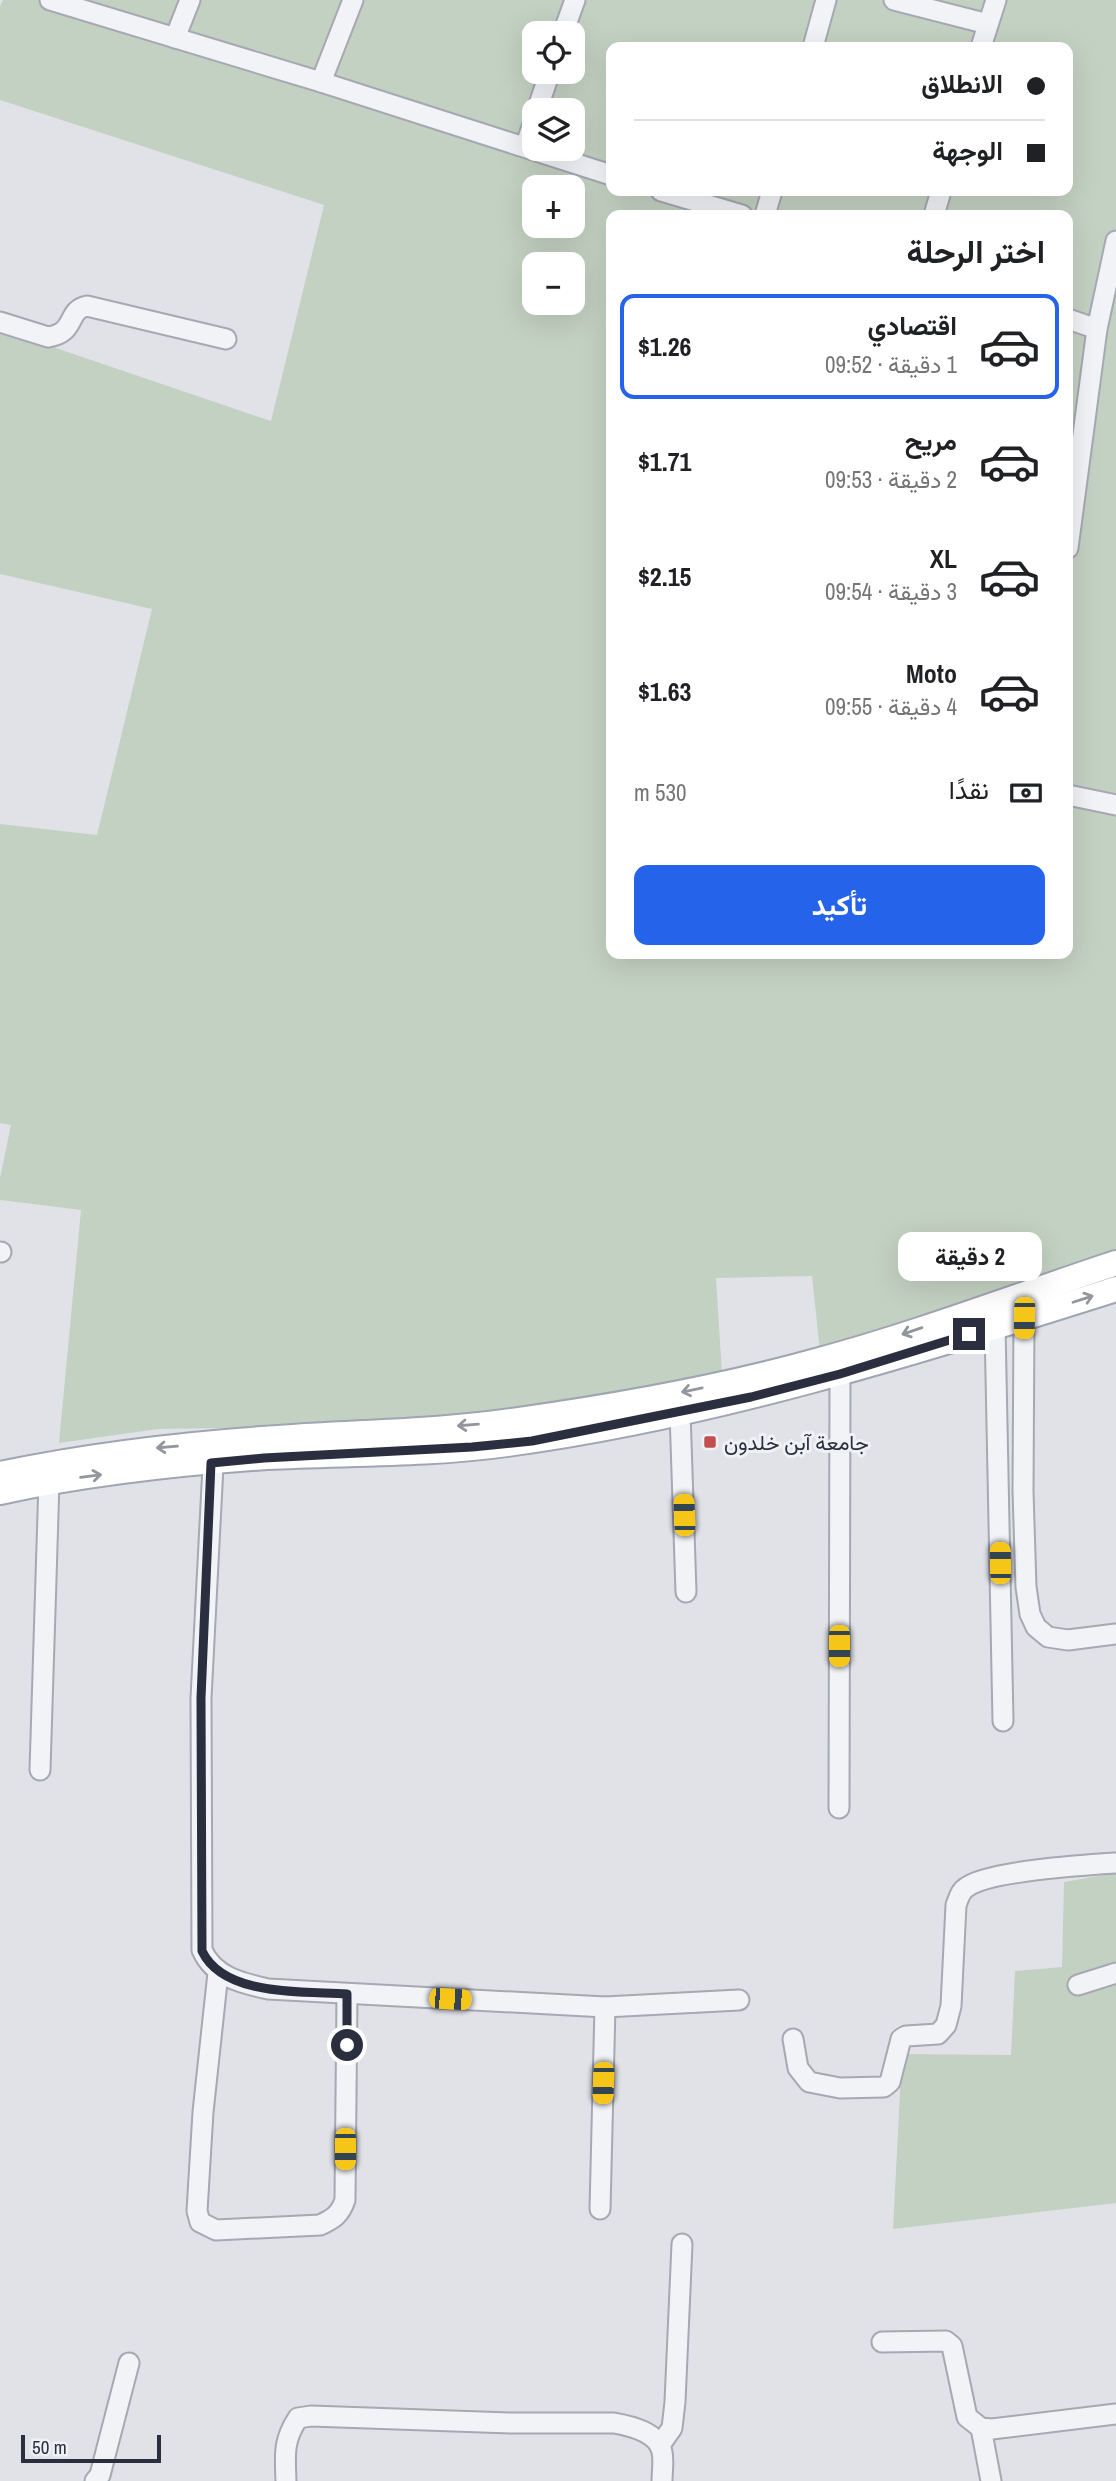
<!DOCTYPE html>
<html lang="ar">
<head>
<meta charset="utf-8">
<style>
  body { margin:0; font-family:"Archivo Narrow",Vazirmatn,sans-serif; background:#f6f6f6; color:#202124; direction:rtl; height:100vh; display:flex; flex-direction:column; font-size:26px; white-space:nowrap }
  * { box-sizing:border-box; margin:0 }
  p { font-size:23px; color:#757577 }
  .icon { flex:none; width:38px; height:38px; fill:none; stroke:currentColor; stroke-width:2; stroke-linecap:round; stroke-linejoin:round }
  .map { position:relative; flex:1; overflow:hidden; direction:ltr }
  .drawer { position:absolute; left:606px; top:210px; width:467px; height:749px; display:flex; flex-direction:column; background:#fff; border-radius:14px; box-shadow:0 7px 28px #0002; direction:rtl }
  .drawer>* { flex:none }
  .top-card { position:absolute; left:606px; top:42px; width:467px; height:154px; border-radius:14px; box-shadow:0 7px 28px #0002; direction:rtl; display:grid; align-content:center; height:154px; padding:0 28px; background:#fff }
  .fabs { position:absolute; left:522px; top:21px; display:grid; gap:14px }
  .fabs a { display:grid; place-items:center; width:63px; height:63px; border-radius:14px; background:#fff; box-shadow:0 7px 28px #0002; font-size:35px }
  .scale { position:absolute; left:21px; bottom:18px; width:140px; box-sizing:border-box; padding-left:7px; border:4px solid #2a2e3e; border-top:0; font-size:19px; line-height:24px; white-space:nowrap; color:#2a2e3e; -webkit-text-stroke:5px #eff1f5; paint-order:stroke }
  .end { position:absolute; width:32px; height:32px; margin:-16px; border:9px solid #2a2e3e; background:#fff; box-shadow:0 0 0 4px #fff }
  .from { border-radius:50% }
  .bubble { position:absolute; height:49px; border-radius:14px; background:#fff; box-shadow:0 7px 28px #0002; font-size:23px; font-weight:700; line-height:49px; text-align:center; direction:rtl }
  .car { position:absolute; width:21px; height:42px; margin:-21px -10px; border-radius:9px; box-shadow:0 0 5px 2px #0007; background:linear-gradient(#f5c518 24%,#345 0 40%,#f5c518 0 76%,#345 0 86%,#f5c518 0) }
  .top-card b { display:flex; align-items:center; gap:24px; height:66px; font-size:26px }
  .top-card b+b { border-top:2px solid #e0e0e0 }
  .top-card i { width:18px; height:18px; background:#202124 }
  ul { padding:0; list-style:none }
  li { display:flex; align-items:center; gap:21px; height:105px; margin:0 14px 10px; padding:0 14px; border:4px solid transparent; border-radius:14px }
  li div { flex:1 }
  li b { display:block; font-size:26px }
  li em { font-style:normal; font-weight:700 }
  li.selected { border-color:#2563eb }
  li>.icon { width:63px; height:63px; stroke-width:1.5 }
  h2 { padding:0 28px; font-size:32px; line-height:84px }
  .pay { display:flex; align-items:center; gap:18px; height:77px; padding:0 28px; font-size:26px }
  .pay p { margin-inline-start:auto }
  .cta { display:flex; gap:14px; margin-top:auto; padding:14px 28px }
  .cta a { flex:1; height:80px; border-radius:14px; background:#2563eb; color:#fff; font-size:28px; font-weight:700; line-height:80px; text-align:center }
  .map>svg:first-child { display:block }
</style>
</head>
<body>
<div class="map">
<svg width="1116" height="2481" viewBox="0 0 1116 2481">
  <rect width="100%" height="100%" fill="#e0e2e8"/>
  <g fill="#c3d1c2" fill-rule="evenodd">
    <path d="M3,0H1116V1251L820,1352L812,1276L716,1278L722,1374L528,1416L367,1426L158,1429L59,1443L81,1210L0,1200V1178L11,1125L0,1123V824L97,835L152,609L0,574V329L271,421L324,205L0,100V6ZM534,33H572V72H534ZM611,47H1068V191H611ZM534,110H572V149H534ZM534,187H572V226H534ZM611,215H1068V954H611ZM534,264H572V303H534Z"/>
    <polygon points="1116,1873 1116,2203 893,2229 902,2054 1011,2055 1015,1971 1062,1967 1064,1882"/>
  </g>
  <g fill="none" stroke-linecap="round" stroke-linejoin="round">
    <defs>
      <g id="minor">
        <polyline points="50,0 321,82 611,175"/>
        <polyline points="894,0 988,24"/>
        <polyline points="563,33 575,0"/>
        <polyline points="175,38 190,0"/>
        <polyline points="813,47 826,0"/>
        <polyline points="981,47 996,0"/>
        <polyline points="321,82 353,0"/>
        <polyline points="537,110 550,72"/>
        <polyline points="525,147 534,121"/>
        <polyline points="661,191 742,215"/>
        <polyline points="765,215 772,191"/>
        <polyline points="934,215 941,191"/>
        <polyline points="1068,319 1097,329"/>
        <path d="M0,322L48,337C77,333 66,310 87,306L226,339"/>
        <polyline points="1068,548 1097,329 1116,241"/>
        <polyline points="1068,795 1116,805"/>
        <polyline points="0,1252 1,1252"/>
        <polyline points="1024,1318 1023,1491 1026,1587 1030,1614 1036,1627 1048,1637 1068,1640 1116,1634"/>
        <polyline points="995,1326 1003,1721"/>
        <polyline points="680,1412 686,1592"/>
        <path d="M214,1447L201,1698L202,1950C214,1977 241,1983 268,1989L605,2007L739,2000"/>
        <polyline points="40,1770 49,1482"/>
        <polyline points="839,1808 840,1374"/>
        <path d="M218,1973L203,2112L197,2211L200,2222L216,2230L320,2225C333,2219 340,2215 345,2200L347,1994"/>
        <polyline points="1078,1985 1116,1973"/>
        <path d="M793,2039L798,2068L809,2082L840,2088L884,2087L890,2082L901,2039L906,2036L938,2034L946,2025L951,2006L956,1905C959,1898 960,1891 967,1887C989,1871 1085,1865 1116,1863"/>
        <polyline points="600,2209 605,2007"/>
        <polyline points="882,2342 946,2341 952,2346 967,2417 981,2428 992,2429 1116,2414"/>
        <polyline points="981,2428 991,2481"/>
        <polyline points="660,2445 672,2428 675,2402 682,2244"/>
        <polyline points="95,2481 100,2475 129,2363"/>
        <path d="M286,2481C285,2454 283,2441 298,2418L311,2416L511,2423H614C631,2426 658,2432 662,2452C664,2461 662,2472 662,2481"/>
      </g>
      <g id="major">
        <path d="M0,1474C92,1455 184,1444 278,1438C358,1432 439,1432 518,1420C618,1406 719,1388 816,1361C917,1334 1016,1296 1116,1263"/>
        <path d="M0,1492C87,1473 178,1463 267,1457C346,1453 428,1455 507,1444C715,1416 916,1352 1116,1289"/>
      </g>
    </defs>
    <use href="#minor" stroke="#a6a8b2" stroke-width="23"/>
    <use href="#major" stroke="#a0a5b2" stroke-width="28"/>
    <use href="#minor" stroke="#f2f3f6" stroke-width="19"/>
    <use href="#major" stroke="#fff" stroke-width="24"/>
  </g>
  <defs><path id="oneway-shaft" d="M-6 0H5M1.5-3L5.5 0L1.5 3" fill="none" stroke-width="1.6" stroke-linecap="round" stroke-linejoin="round" transform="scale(1.75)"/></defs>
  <g stroke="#94969e">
    <use href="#oneway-shaft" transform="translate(1083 1299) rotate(-18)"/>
    <use href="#oneway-shaft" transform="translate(912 1331) rotate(161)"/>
    <use href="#oneway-shaft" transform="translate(692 1390) rotate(168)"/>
    <use href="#oneway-shaft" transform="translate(468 1425) rotate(175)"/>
    <use href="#oneway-shaft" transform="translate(167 1447) rotate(175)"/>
    <use href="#oneway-shaft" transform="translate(91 1476) rotate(-8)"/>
  </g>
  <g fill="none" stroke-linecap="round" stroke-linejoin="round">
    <path stroke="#2a2e3e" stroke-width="9" d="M347,2045V1994C303,1991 224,1997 202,1951L201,1698L211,1463L264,1458L472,1447L532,1441L751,1397L840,1374L969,1334"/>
  </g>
  <rect fill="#c34e50" stroke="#eff1f5" stroke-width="2.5" x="703" y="1435" width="14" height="14" rx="3.5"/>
  <g text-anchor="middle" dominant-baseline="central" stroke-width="6" stroke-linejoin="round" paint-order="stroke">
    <g font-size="21" fill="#2a2e3e" stroke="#eff1f5" text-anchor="start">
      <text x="724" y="1442">جامعة آبن خلدون</text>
    </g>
  </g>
</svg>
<div class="fabs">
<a><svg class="icon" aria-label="locate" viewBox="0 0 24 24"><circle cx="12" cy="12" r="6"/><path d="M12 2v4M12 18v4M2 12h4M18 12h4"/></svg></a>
<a><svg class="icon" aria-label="layers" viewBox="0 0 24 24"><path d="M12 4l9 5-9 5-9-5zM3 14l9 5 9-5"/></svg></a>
<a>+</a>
<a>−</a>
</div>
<div class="scale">50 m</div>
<i class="end from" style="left:347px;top:2045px"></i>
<i class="end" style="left:969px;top:1334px"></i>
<div class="bubble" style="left:898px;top:1232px;width:144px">2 دقيقة</div>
<i class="car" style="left:1024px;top:1318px;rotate:181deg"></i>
<i class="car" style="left:684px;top:1515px;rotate:358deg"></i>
<i class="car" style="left:1000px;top:1563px;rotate:359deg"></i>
<i class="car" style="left:839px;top:1646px;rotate:180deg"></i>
<i class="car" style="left:450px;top:1999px;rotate:93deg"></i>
<i class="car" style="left:603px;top:2083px;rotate:182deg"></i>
<i class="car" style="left:345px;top:2149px;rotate:180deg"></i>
<div class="top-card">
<b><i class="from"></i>الانطلاق</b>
<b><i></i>الوجهة</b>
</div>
<section class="drawer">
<h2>اختر الرحلة</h2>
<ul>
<li class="selected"><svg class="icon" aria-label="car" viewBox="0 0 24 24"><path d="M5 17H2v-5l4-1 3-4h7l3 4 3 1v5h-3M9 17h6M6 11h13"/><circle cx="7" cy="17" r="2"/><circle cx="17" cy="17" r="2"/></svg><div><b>اقتصادي</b><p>1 دقيقة · 09:52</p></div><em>$1.26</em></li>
<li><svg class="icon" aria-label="car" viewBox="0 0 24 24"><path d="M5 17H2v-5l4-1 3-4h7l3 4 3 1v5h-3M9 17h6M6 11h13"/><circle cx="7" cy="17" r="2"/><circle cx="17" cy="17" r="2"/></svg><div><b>مريح</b><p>2 دقيقة · 09:53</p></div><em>$1.71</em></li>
<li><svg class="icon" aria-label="car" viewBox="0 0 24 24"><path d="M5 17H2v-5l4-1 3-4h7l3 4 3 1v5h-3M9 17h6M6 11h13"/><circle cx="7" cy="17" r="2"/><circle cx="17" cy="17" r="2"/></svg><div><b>XL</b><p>3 دقيقة · 09:54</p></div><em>$2.15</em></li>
<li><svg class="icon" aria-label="car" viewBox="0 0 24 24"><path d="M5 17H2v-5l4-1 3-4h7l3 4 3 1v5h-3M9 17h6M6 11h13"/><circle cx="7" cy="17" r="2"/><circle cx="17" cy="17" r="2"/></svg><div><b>Moto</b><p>4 دقيقة · 09:55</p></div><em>$1.63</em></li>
</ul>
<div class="pay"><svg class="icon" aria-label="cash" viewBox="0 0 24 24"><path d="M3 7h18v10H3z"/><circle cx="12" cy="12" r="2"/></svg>نقدًا<p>530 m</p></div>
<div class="cta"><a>تأكيد</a></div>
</section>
</div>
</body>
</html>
